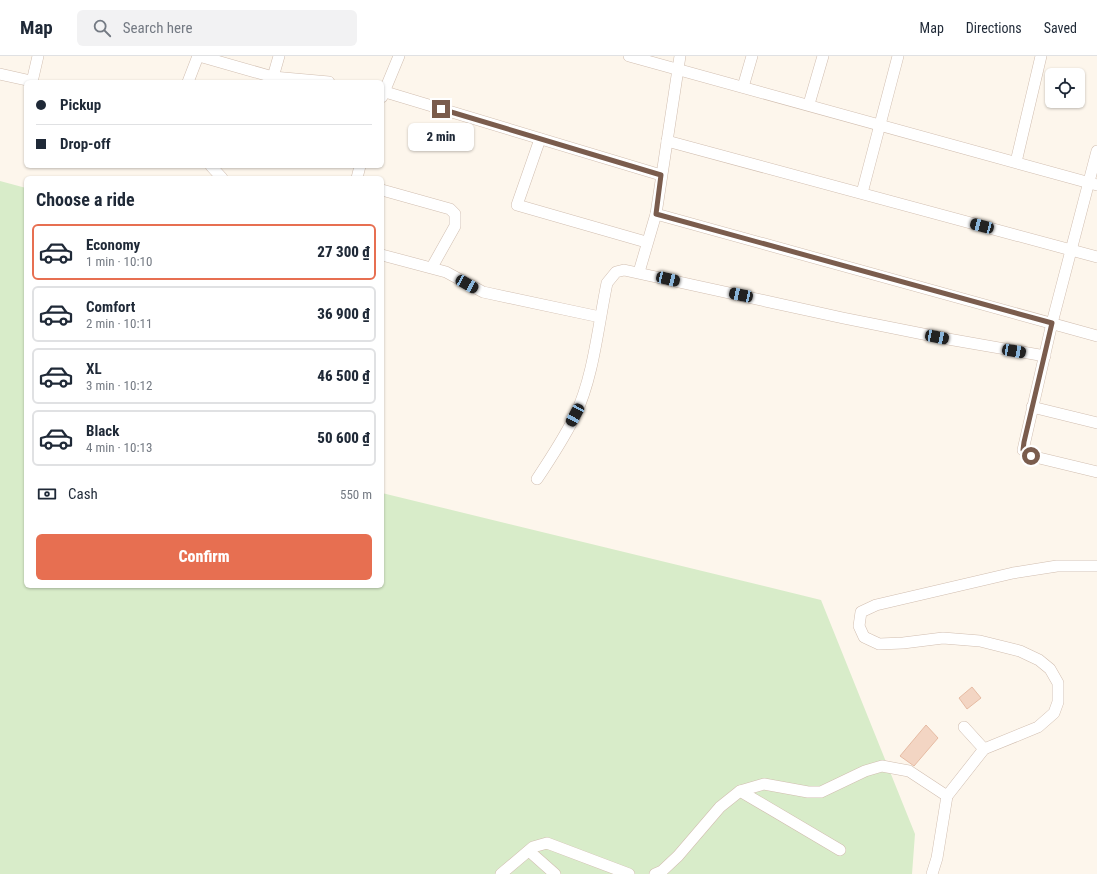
<!DOCTYPE html>
<html lang="en">
<head>
<meta charset="utf-8">
<style>
  body { margin:0; font-family:"Roboto Condensed",sans-serif; background:#f2f2f3; color:#1f2937; height:100vh; display:flex; flex-direction:column; font-size:15px; white-space:nowrap }
  * { box-sizing:border-box; margin:0 }
  p { font-size:13px; color:#747a83 }
  .icon { flex:none; width:22px; height:22px; fill:none; stroke:currentColor; stroke-width:2; stroke-linecap:round; stroke-linejoin:round }
  .map { position:relative; flex:1; overflow:hidden }
  .details { position:absolute; left:24px; top:120px; width:360px; height:412px; display:flex; flex-direction:column; background:#fff; border-radius:6px; box-shadow:0 1px 3px #0004 }
  .details>* { flex:none }
  .hud { position:absolute; left:24px; top:24px; width:360px; height:88px; border-radius:6px; box-shadow:0 1px 3px #0004; display:grid; align-content:center; height:88px; padding:0 12px; background:#fff }
  .tools { position:absolute; left:1045px; top:12px; display:grid; gap:8px }
  .tools a { display:grid; place-items:center; width:40px; height:40px; border-radius:6px; background:#fff; box-shadow:0 1px 3px #0004; font-size:20px }
  .end { position:absolute; width:18px; height:18px; margin:-9px; border:5px solid #7a5c4d; background:#fff; box-shadow:0 0 0 2px #fff }
  .from { border-radius:50% }
  .bubble { position:absolute; height:28px; border-radius:6px; background:#fff; box-shadow:0 1px 3px #0004; font-size:13px; font-weight:800; line-height:28px; text-align:center }
  .car { position:absolute; width:12px; height:24px; margin:-12px -6px; border-radius:5px; box-shadow:0 0 3px 1px #0007; background:linear-gradient(#222 24%,#8ab4d8 0 40%,#222 0 76%,#8ab4d8 0 86%,#222 0) }
  .hud b { display:flex; align-items:center; gap:14px; height:38px; font-size:15px }
  .hud b+b { border-top:1px solid #e0e1e3 }
  .hud i { width:10px; height:10px; background:#1f2937 }
  ul { padding:0; list-style:none }
  li { display:flex; align-items:center; gap:12px; height:56px; margin:0 8px 6px; padding:0 4px; border:2px solid #e0e1e3; border-radius:6px }
  li div { flex:1 }
  li b { display:block; font-size:15px }
  li em { font-style:normal; font-weight:800 }
  li.selected { border-color:#e76f51 }
  li>.icon { width:36px; height:36px; stroke-width:1.5 }
  h2 { padding:0 12px; font-size:18px; line-height:48px }
  .pay { display:flex; align-items:center; gap:10px; height:44px; padding:0 12px; font-size:15px }
  .pay p { margin-inline-start:auto }
  .primary-button { display:flex; gap:8px; margin-top:auto; padding:8px 12px }
  .primary-button a { flex:1; height:46px; border-radius:6px; background:#e76f51; color:#fff; font-size:16px; font-weight:800; line-height:46px; text-align:center }
  header { display:flex; align-items:center; gap:24px; box-sizing:border-box; height:56px; padding:0 20px; background:#fff; border-bottom:1px solid #e0e1e3 }
  header strong { font-size:19px }
  nav { display:flex; gap:22px; margin-inline-start:auto; font-size:14px }
  .search { width:280px; height:36px; background:#f2f2f3; display:flex; align-items:center; gap:10px; box-sizing:border-box; padding:0 14px; border-radius:6px; color:#747a83; font-size:15px }
  .map>svg:first-child { display:block }
</style>
</head>
<body>
<header>
<strong>Map</strong>
<div class="search"><svg class="icon" aria-label="search" viewBox="0 0 24 24"><circle cx="10" cy="10" r="6"/><path d="M15 15l6 6"/></svg>Search here</div>
<nav><a>Map</a><a>Directions</a><a>Saved</a></nav>
</header>
<div class="map">
<svg width="1097" height="818" viewBox="0 0 1097 818">
  <rect width="100%" height="100%" fill="#fdf6ec"/>
  <polygon fill="#d8ecc9" points="0,125 26,132 26,530 382,530 382,437 821,544 915,778 912,818 0,818"/>
  <g fill="#f3d5c3" stroke="#e6bba3">
    <polygon points="972,631 981,642 967,653 959,642"/>
    <polygon points="926,669 938,682 914,710 900,700"/>
  </g>
  <g fill="none" stroke-linecap="round" stroke-linejoin="round">
    <defs>
      <g id="minor">
        <polyline points="199,0 273,21 329,26"/>
        <polyline points="629,0 1097,129"/>
        <polyline points="680,0 656,158 1097,280"/>
        <polyline points="0,18 31,25"/>
        <polyline points="273,21 279,0"/>
        <polyline points="32,26 38,0"/>
        <polyline points="188,26 198,0"/>
        <polyline points="743,31 752,0"/>
        <polyline points="382,35 661,119"/>
        <polyline points="382,41 399,0"/>
        <polyline points="809,48 823,0"/>
        <polyline points="540,83 517,149 646,186"/>
        <polyline points="667,85 1097,201"/>
        <polyline points="1097,95 1052,267 1023,394 1031,400 1097,416"/>
        <polyline points="1016,106 1041,0"/>
        <polyline points="211,110 222,122"/>
        <polyline points="357,122 360,110"/>
        <polyline points="382,134 450,153 455,158 455,170 432,211"/>
        <polyline points="862,137 898,0"/>
        <polyline points="382,199 446,216 483,236 600,261"/>
        <polyline points="639,216 656,158"/>
        <polyline points="1032,351 1097,367"/>
        <path d="M537,423C551,402 564,382 575,360C594,319 598,270 607,227L616,216L624,214L843,262L948,283L1045,300"/>
        <polyline points="964,671 984,693"/>
        <polyline points="740,735 840,794"/>
        <polyline points="529,795 555,818"/>
        <polyline points="501,818 533,791 547,787 629,818"/>
        <polyline points="655,818 662,815 678,800 720,751 740,735 764,728 808,736 821,736 865,715 882,710 909,715 947,740"/>
        <polyline points="932,818 937,802 947,740 984,693 1038,671 1054,657 1058,646 1058,627 1050,613 1039,604 1020,595 980,585 943,582 903,587 879,588 864,581 859,570 861,556 876,549 1013,517 1057,510 1097,510"/>
      </g>
    </defs>
    <use href="#minor" stroke="#d1beb0" stroke-width="12"/>
    <use href="#minor" stroke="#fff" stroke-width="11"/>
  </g>
  <g fill="none" stroke-linecap="round" stroke-linejoin="round">
    <polyline stroke="#7a5c4d" stroke-width="5" points="441,53 661,119 656,158 1052,267 1024,386 1023,394 1031,400"/>
  </g>
</svg>
<div class="tools">
<a><svg class="icon" aria-label="locate" viewBox="0 0 24 24"><circle cx="12" cy="12" r="6"/><path d="M12 2v4M12 18v4M2 12h4M18 12h4"/></svg></a>
</div>
<i class="end from" style="left:1031px;top:400px"></i>
<i class="end" style="left:441px;top:53px"></i>
<div class="bubble" style="left:408px;top:67px;width:66px">2 min</div>
<i class="car" style="left:982px;top:170px;rotate:285deg"></i>
<i class="car" style="left:668px;top:223px;rotate:103deg"></i>
<i class="car" style="left:467px;top:228px;rotate:119deg"></i>
<i class="car" style="left:741px;top:239px;rotate:282deg"></i>
<i class="car" style="left:937px;top:281px;rotate:101deg"></i>
<i class="car" style="left:1014px;top:295px;rotate:100deg"></i>
<i class="car" style="left:575px;top:359px;rotate:208deg"></i>
<div class="hud">
<b><i class="from"></i>Pickup</b>
<b><i></i>Drop-off</b>
</div>
<section class="details">
<h2>Choose a ride</h2>
<ul>
<li class="selected"><svg class="icon" aria-label="car" viewBox="0 0 24 24"><path d="M5 17H2v-5l4-1 3-4h7l3 4 3 1v5h-3M9 17h6M6 11h13"/><circle cx="7" cy="17" r="2"/><circle cx="17" cy="17" r="2"/></svg><div><b>Economy</b><p>1 min · 10:10</p></div><em>27 300 ₫</em></li>
<li><svg class="icon" aria-label="car" viewBox="0 0 24 24"><path d="M5 17H2v-5l4-1 3-4h7l3 4 3 1v5h-3M9 17h6M6 11h13"/><circle cx="7" cy="17" r="2"/><circle cx="17" cy="17" r="2"/></svg><div><b>Comfort</b><p>2 min · 10:11</p></div><em>36 900 ₫</em></li>
<li><svg class="icon" aria-label="car" viewBox="0 0 24 24"><path d="M5 17H2v-5l4-1 3-4h7l3 4 3 1v5h-3M9 17h6M6 11h13"/><circle cx="7" cy="17" r="2"/><circle cx="17" cy="17" r="2"/></svg><div><b>XL</b><p>3 min · 10:12</p></div><em>46 500 ₫</em></li>
<li><svg class="icon" aria-label="car" viewBox="0 0 24 24"><path d="M5 17H2v-5l4-1 3-4h7l3 4 3 1v5h-3M9 17h6M6 11h13"/><circle cx="7" cy="17" r="2"/><circle cx="17" cy="17" r="2"/></svg><div><b>Black</b><p>4 min · 10:13</p></div><em>50 600 ₫</em></li>
</ul>
<div class="pay"><svg class="icon" aria-label="cash" viewBox="0 0 24 24"><path d="M3 7h18v10H3z"/><circle cx="12" cy="12" r="2"/></svg>Cash<p>550 m</p></div>
<div class="primary-button"><a>Confirm</a></div>
</section>
</div>
</body>
</html>
